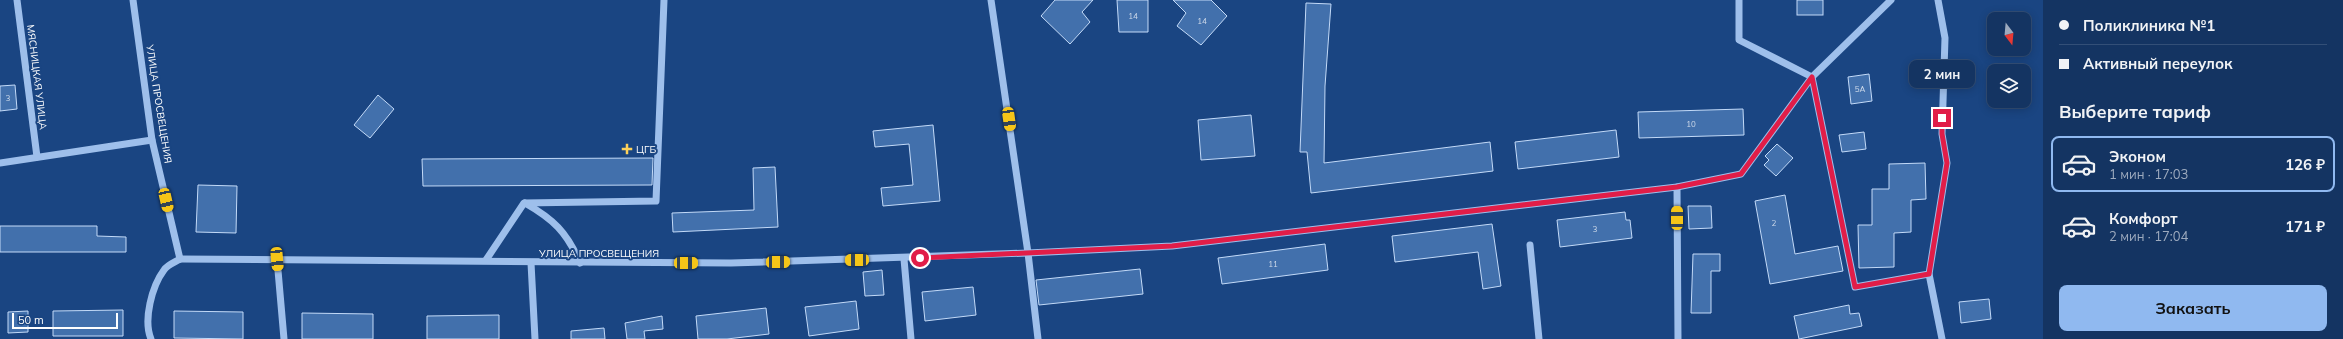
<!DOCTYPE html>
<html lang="ru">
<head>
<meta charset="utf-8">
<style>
  body { margin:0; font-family:Mulish,sans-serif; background:#213f6b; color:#f1f3f6; height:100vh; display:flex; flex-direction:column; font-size:15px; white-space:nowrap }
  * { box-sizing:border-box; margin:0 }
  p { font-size:13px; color:#9daabe }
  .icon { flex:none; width:22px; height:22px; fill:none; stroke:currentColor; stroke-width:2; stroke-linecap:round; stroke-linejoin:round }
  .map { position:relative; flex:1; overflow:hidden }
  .details { display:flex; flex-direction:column; background:#143462; width:300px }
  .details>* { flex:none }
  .guide { display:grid; align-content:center; height:88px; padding:0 16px; background:#143462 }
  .needle { width:26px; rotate:164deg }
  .buttons { position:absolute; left:1987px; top:12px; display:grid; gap:8px }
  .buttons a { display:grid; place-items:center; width:44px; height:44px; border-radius:8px; background:#143462; box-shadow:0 2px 10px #0003,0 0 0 1px #334f77; font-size:20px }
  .scale { position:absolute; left:12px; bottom:10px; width:106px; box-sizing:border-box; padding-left:4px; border:2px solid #fff; border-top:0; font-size:11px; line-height:14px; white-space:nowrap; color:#fff; -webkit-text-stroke:3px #1a4582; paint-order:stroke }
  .end { position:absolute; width:18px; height:18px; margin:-9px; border:5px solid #e11d48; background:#fff; box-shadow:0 0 0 2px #fff }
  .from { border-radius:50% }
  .bubble { position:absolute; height:28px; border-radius:8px; background:#143462; box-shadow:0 2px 10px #0003,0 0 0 1px #334f77; font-size:13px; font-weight:700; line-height:28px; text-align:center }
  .car { position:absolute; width:12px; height:24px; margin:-12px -6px; border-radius:5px; box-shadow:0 0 3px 1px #0007; background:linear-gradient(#f5c518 24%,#345 0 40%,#f5c518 0 76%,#345 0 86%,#f5c518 0) }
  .guide b { display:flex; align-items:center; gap:14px; height:38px; font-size:15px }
  .guide b+b { border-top:1px solid #334f77 }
  .guide i { width:10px; height:10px; background:#f1f3f6 }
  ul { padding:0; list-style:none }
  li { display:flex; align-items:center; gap:12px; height:56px; margin:0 8px 6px; padding:0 8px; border:2px solid transparent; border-radius:8px }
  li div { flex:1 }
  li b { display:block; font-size:15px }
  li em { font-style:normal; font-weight:700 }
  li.current { border-color:#90b9f0 }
  li>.icon { width:36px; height:36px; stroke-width:1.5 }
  h2 { padding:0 16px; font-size:18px; line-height:48px }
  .action { display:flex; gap:8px; margin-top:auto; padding:8px 16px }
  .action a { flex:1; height:46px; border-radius:8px; background:#90b9f0; color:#111; font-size:16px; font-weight:700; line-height:46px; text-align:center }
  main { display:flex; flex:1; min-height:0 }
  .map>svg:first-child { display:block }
</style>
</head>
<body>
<main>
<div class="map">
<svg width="2043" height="339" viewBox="0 0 2043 339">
  <rect width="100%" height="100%" fill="#1a4582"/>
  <g fill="#4270ac" stroke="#c3daf8">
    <polygon points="1055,0 1093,0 1082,12 1090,22 1070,44 1041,16"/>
    <polygon points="1117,0 1148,0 1148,32 1119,32"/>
    <polygon points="1173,0 1211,0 1227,16 1201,45 1177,26 1186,13"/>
    <rect x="1797" y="0" width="26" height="15"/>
    <polygon points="1306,3 1331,4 1325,86 1324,163 1490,142 1493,171 1311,193 1307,152 1300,152"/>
    <polygon points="1869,74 1872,101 1851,104 1848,77"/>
    <polygon points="15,85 17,109 0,111 0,86"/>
    <polygon points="378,95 394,109 370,138 354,125"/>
    <polygon points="1743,109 1744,135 1639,138 1638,112"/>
    <polygon points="1251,115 1255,156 1201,160 1198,120"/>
    <polygon points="933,125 940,201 883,206 881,188 913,185 909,144 875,147 873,131"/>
    <polygon points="1616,130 1619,157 1518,169 1515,142"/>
    <polygon points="1864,132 1866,149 1842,152 1839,135"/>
    <polygon points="1777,144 1793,158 1776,176 1764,165 1769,160 1765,156"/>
    <polygon points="653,158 652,185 423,186 422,159"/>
    <polygon points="1925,163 1926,199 1911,200 1911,232 1894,233 1894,267 1859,268 1858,225 1872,225 1872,189 1889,189 1889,164"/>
    <polygon points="775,167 778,227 673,232 672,213 754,210 753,168"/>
    <polygon points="198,185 237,186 236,233 196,232"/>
    <polygon points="1785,195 1795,254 1838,246 1843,271 1770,284 1755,201"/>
    <polygon points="1688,206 1711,206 1712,228 1689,229"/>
    <polygon points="1625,212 1626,220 1630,220 1632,238 1560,247 1557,220"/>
    <polygon points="1492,224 1501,286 1483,289 1478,252 1395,262 1392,236"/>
    <polygon points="0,226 97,226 97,236 126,237 126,252 0,252"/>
    <polygon points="1325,244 1328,270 1222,284 1218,258"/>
    <polygon points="1693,254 1720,254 1720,271 1711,271 1711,313 1691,313"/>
    <polygon points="1140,269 1143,294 1039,305 1036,280"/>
    <polygon points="882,270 884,295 865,296 863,272"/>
    <polygon points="973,287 976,315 925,321 922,292"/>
    <polygon points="1989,299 1991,319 1961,323 1959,302"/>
    <polygon points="856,301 859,329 809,336 805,307"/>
    <polygon points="1849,305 1850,314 1859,313 1862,326 1799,339 1794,316"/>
    <polygon points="766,308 769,334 727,339 698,339 696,316"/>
    <polygon points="123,310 123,336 53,336 53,311"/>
    <polygon points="28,311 28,332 8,333 8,312"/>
    <polygon points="174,311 243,312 243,339 174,338"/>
    <polygon points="302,313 373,314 373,339 302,339"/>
    <polygon points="499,315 499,339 427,339 427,316"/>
    <polygon points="662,316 663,329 644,331 645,339 627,339 625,323"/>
    <polygon points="604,328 605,339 571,339 571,331"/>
  </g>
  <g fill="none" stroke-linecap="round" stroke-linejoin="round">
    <g stroke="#9ebfeb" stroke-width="7">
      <polyline points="17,0 37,157"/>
      <polyline points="133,0 152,140 180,259"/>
      <polyline points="991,0 1028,253 1038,339"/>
      <polyline points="1739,0 1739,40 1812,77 1855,287 1929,274"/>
      <polyline points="1938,0 1945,38 1942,134 1947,163 1929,274 1942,339"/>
      <polyline points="0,163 152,140"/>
      <polyline points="1677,187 1678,339"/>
      <path d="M525,203C553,219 567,232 580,263"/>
      <polyline points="1530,245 1539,339"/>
      <polyline points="180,259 731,263 1028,253 1172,246 1677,187 1741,174 1812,77 1891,0"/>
      <polyline points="277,259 284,339"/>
      <polyline points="904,259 911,339"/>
      <polyline points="486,260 524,203 656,201 664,0"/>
      <polyline points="531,263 535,339"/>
      <path d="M151,339C143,320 152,286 164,270C167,265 175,262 180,259"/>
    </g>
  </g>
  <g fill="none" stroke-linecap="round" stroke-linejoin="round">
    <polyline stroke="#e11d48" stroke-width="5" points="920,258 1172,246 1677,187 1741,174 1812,77 1855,287 1929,274 1947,163 1942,134 1942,118"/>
  </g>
  <path fill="#fdd15a" stroke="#1a4582" stroke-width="1.5" d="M625 143h4v4h4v4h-4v4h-4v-4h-4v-4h4z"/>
  <g text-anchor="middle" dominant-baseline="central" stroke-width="4" stroke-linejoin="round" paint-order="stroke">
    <g font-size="8" fill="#d0dbea">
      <text x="1133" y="16">14</text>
      <text x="1202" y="21">14</text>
      <text x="1860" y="89">5А</text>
      <text x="8" y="98">3</text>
      <text x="1691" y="124">10</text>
      <text x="1774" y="223">2</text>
      <text x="1595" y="229">3</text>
      <text x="1273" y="264">11</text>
    </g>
    <g font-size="10" fill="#fff" stroke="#1a4582">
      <text transform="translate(37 77) rotate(83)">МЯСНИЦКАЯ УЛИЦА</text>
      <text transform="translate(159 104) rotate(81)">УЛИЦА ПРОСВЕЩЕНИЯ</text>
      <text x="599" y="253">УЛИЦА ПРОСВЕЩЕНИЯ</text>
    </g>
    <g font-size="10" fill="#fff" stroke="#1a4582" text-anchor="start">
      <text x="636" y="149">ЦГБ</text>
    </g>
  </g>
</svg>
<div class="buttons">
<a><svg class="needle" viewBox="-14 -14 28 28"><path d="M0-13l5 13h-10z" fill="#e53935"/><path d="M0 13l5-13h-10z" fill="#9daabe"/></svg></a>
<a><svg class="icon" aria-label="layers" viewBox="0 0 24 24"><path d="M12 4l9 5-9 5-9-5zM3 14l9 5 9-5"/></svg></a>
</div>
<div class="scale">50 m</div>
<i class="end from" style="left:920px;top:258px"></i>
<i class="end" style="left:1942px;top:118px"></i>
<div class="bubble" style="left:1909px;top:60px;width:66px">2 мин</div>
<i class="car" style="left:1009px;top:119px;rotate:172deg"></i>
<i class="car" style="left:166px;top:200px;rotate:167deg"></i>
<i class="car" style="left:1677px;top:218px;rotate:0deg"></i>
<i class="car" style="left:277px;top:259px;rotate:175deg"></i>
<i class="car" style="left:857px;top:260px;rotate:269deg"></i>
<i class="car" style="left:778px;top:262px;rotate:89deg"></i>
<i class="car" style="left:686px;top:263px;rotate:90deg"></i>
</div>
<section class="details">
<div class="guide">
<b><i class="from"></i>Поликлиника №1</b>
<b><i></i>Активный переулок</b>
</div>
<h2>Выберите тариф</h2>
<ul>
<li class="current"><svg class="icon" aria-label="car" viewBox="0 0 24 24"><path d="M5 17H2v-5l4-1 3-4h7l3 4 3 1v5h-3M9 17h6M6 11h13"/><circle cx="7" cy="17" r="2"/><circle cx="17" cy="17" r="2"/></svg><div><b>Эконом</b><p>1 мин · 17:03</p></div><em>126 ₽</em></li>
<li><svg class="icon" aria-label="car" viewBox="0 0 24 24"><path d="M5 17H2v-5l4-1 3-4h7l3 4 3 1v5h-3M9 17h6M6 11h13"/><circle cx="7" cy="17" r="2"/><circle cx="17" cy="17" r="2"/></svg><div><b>Комфорт</b><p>2 мин · 17:04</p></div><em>171 ₽</em></li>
</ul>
<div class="action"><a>Заказать</a></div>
</section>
</main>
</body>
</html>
